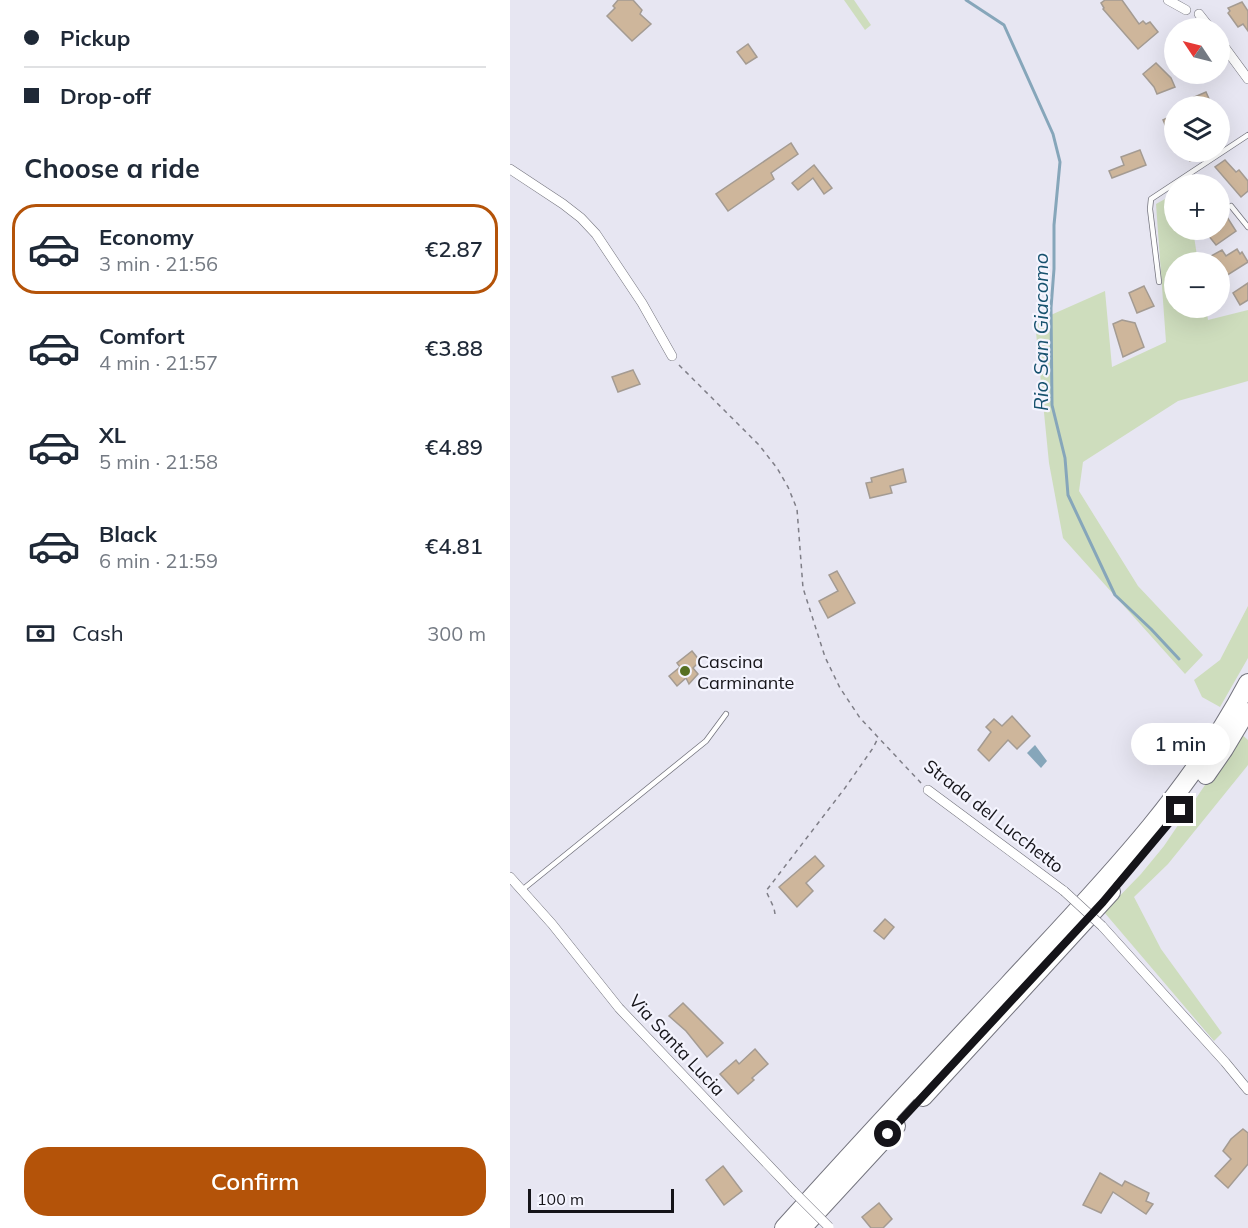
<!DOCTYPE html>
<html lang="en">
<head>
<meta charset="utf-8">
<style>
  body { margin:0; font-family:Mulish,sans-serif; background:#f2f2f3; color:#1f2937; height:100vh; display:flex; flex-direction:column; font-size:22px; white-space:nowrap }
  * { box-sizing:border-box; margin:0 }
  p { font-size:20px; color:#747a83 }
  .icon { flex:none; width:33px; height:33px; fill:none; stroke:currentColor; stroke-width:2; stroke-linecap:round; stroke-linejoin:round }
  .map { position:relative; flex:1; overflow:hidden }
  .panel { display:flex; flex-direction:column; background:#fff; width:510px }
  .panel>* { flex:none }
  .guide { display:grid; align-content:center; height:132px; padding:0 24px; background:#fff }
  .needle { width:39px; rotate:305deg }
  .controls { position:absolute; left:654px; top:18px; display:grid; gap:12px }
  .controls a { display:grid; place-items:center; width:66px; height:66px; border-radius:50%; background:#fff; box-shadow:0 6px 24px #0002; font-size:30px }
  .scale { position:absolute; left:18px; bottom:15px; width:146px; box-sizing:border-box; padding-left:6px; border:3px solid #151419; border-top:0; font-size:16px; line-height:21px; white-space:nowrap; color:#151419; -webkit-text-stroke:4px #f4f4fe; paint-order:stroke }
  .end { position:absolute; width:27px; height:27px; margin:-14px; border:8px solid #151419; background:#fff; box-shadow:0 0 0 3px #fff }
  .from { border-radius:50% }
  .bubble { position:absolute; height:42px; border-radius:21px; background:#fff; box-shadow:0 6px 24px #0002; font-size:20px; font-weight:600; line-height:42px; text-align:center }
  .guide b { display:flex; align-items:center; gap:21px; height:57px; font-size:22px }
  .guide b+b { border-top:2px solid #e0e1e3 }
  .guide i { width:15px; height:15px; background:#1f2937 }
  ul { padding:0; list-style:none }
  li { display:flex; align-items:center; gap:18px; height:90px; margin:0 12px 9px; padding:0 12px; border:3px solid transparent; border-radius:24px }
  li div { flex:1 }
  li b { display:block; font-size:22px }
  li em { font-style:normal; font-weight:600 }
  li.selected { border-color:#b45309 }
  li>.icon { width:54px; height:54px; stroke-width:1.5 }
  h2 { padding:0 24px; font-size:27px; line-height:72px }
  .pay { display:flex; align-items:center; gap:15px; height:66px; padding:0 24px; font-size:22px }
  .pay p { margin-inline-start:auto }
  .button { display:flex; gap:12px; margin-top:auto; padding:12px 24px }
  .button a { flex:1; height:69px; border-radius:24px; background:#b45309; color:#fff; font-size:24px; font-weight:600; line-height:69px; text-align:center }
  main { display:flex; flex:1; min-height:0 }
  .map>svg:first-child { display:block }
</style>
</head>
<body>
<main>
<section class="panel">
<div class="guide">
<b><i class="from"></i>Pickup</b>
<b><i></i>Drop-off</b>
</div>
<h2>Choose a ride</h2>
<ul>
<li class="selected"><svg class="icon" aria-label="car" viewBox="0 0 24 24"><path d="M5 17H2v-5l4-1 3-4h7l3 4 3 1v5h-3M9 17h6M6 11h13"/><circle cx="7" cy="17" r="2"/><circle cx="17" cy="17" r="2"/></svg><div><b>Economy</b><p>3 min · 21:56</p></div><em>€2.87</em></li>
<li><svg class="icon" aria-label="car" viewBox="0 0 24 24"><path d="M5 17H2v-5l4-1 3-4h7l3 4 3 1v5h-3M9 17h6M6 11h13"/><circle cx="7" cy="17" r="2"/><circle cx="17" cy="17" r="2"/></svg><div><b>Comfort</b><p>4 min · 21:57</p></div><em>€3.88</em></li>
<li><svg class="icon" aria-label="car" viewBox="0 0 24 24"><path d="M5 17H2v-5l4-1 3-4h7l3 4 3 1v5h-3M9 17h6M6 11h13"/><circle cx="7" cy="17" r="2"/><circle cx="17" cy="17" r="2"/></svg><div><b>XL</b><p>5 min · 21:58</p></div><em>€4.89</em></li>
<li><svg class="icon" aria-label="car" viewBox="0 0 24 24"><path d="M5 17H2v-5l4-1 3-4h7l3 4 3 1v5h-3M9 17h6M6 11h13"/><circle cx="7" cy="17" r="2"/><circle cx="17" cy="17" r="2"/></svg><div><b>Black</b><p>6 min · 21:59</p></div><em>€4.81</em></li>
</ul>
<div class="pay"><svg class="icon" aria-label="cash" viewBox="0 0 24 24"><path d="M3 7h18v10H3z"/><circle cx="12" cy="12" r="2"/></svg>Cash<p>300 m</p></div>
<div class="button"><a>Confirm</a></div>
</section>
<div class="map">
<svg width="738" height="1228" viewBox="0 0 738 1228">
  <rect width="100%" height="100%" fill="#e7e6f2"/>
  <g fill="#ceddbd">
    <polygon points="334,0 344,0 361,25 355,30"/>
    <polygon points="664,194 664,230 683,230 688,262 664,262 664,308 696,308 698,320 738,310 738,381 668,401 573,462 569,491 628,586 693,655 675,674 553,538 539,463 525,322 595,291 602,367 656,342 646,204"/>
    <polygon points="738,606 738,658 710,707 692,697 684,680 710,660"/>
    <polygon points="730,733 738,740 738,765 658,864 624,897 651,949 712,1033 704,1041 594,912 631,874 654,846"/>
  </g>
  <polygon fill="#86a6ba" points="525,745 537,761 531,768 517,753"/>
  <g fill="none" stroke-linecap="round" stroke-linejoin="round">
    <polyline stroke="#86a6ba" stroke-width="3" points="456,0 494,25 543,134 550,162 544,225 544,269 541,308 542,405 555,458 558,495 605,595 641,629 669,659"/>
  </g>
  <g fill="#ceb69b" stroke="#a49b92" stroke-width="1.5">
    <polygon points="108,0 123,0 132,10 130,14 141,24 122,41 97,16 105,8 103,6"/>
    <polygon points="595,0 612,0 629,24 633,21 636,24 640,22 648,32 628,49 593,9 594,8 591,3"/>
    <polygon points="732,2 738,11 738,31 733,24 728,27 718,13 720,11 718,8"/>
    <polygon points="238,44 247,57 236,64 227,52"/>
    <polygon points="646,63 661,78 665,87 647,94 644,87 633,74"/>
    <polygon points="696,92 700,101 696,103 698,106 683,106 680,99"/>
    <polygon points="664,115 664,145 653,120"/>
    <polygon points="281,143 288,154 261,173 264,179 218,211 206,194"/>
    <polygon points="630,150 636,165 602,178 599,171 614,165 611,157"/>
    <polygon points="676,152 702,152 680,161"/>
    <polygon points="715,160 726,172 729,170 738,181 738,191 731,197 705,167"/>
    <polygon points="304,165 322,188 314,194 303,178 288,190 282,183"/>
    <polygon points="710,206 726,231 706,245 694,230 710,230"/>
    <polygon points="727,249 730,254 732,252 738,262 716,276 710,262 705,262 701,256 712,250 716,256"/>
    <polygon points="738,283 738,300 730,305 723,293"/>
    <polygon points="634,286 644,306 627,313 619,293"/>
    <polygon points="612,320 625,323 634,347 613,357 603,324"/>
    <polygon points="123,370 130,384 108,392 102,377"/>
    <polygon points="393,469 396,482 380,486 382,493 360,498 356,483 362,482 361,478"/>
    <polygon points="327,571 345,603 318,618 309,601 328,591 319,575"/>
    <polygon points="182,651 190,661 183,668 188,674 179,684 176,678 167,686 159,676 170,667 167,663"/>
    <polygon points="502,716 520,736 507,749 498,740 479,761 468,750 481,732 476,727 484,719 492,726"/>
    <polygon points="305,856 314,866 296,883 303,891 287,907 269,887"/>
    <polygon points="375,919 384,927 374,939 364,931"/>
    <polygon points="173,1003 213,1043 197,1057 176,1031 159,1016"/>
    <polygon points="245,1049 258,1064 242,1078 244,1080 228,1094 210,1074 226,1060 229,1064"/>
    <polygon points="733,1129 738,1133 738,1164 718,1188 705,1176 721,1159 713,1151 721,1139"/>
    <polygon points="213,1166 232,1191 214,1205 196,1180"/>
    <polygon points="590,1173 612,1186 615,1181 639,1193 636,1201 643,1204 636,1214 603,1192 591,1213 573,1205"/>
    <polygon points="369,1203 382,1219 373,1228 361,1228 352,1217"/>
  </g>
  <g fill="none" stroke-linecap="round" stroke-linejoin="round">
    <defs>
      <g id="lane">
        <polyline points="721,206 738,227"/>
        <polyline points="649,282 640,209 641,199 738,135"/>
        <polyline points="12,890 196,741 216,714"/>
      </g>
      <g id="street">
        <polyline points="658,0 676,10"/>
        <polyline points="689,14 700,28"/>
        <polyline points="710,41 738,79"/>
        <polyline points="0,169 53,204 71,218 86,234 132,303 162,356"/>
        <polyline points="418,790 554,891"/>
        <polyline points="0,877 42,924 109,1008 284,1192"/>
        <polyline points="592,926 715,1062 738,1090"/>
      </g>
      <g id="highway">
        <polyline points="696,775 714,749 736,712"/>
        <polyline points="413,1097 601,892"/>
        <path d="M274,1228C348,1146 423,1065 499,984C586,890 677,798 738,683"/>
        <polyline points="292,1228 386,1126"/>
      </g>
    </defs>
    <use href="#lane" stroke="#74747e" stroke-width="6"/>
    <use href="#street" stroke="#74747e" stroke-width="10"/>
    <use href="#highway" stroke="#74747e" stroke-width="20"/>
    <g stroke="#7f7e87" stroke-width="1.5" stroke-dasharray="4.5 4.5" stroke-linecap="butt">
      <polyline points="169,365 249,445 267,468 278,487 287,509 293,588 315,657 330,688 350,718 411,783"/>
      <polyline points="265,914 264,908 256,891 335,788 363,748 368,738"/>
    </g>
    <use href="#lane" stroke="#fff" stroke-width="4.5"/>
    <use href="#street" stroke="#fff" stroke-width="9"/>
    <use href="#highway" stroke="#fff" stroke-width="18"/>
    <defs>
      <g id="street-bridge">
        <polyline points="554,891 592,926"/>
        <polyline points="284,1192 319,1227"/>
      </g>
    </defs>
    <use href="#street-bridge" stroke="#74747e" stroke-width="10" stroke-linecap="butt"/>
    <use href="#street-bridge" stroke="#fff" stroke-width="9"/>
  </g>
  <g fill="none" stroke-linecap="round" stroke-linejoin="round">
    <polyline stroke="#151419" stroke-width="8" points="378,1134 593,902 670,810"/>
  </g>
  <circle fill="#566f21" stroke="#f4f4fe" stroke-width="2" cx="175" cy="671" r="6"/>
  <g text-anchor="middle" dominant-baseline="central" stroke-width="4.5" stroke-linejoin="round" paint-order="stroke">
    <g font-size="18" fill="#151419" stroke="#f4f4fe" text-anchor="start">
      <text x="187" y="661">Cascina<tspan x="187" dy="21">Carminante</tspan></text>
    </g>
    <g font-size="18" fill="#151419" stroke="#f4f4fe">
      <text transform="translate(484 816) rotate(38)">Strada del Lucchetto</text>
      <text transform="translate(167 1045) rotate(47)">Via Santa Lucia</text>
    </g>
    <g font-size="20" font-style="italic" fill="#16516e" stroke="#f4f4fe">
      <text transform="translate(530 332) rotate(-90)">Rio San Giacomo</text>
    </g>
  </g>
</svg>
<div class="controls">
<a><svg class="needle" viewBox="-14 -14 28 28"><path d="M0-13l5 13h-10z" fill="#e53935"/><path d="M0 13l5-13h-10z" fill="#747a83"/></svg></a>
<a><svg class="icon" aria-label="layers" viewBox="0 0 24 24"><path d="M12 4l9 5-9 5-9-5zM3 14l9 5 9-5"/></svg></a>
<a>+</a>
<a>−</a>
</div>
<div class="scale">100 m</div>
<i class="end from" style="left:378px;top:1134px"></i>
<i class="end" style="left:670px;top:810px"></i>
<div class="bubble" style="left:621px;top:723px;width:99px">1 min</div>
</div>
</main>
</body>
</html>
